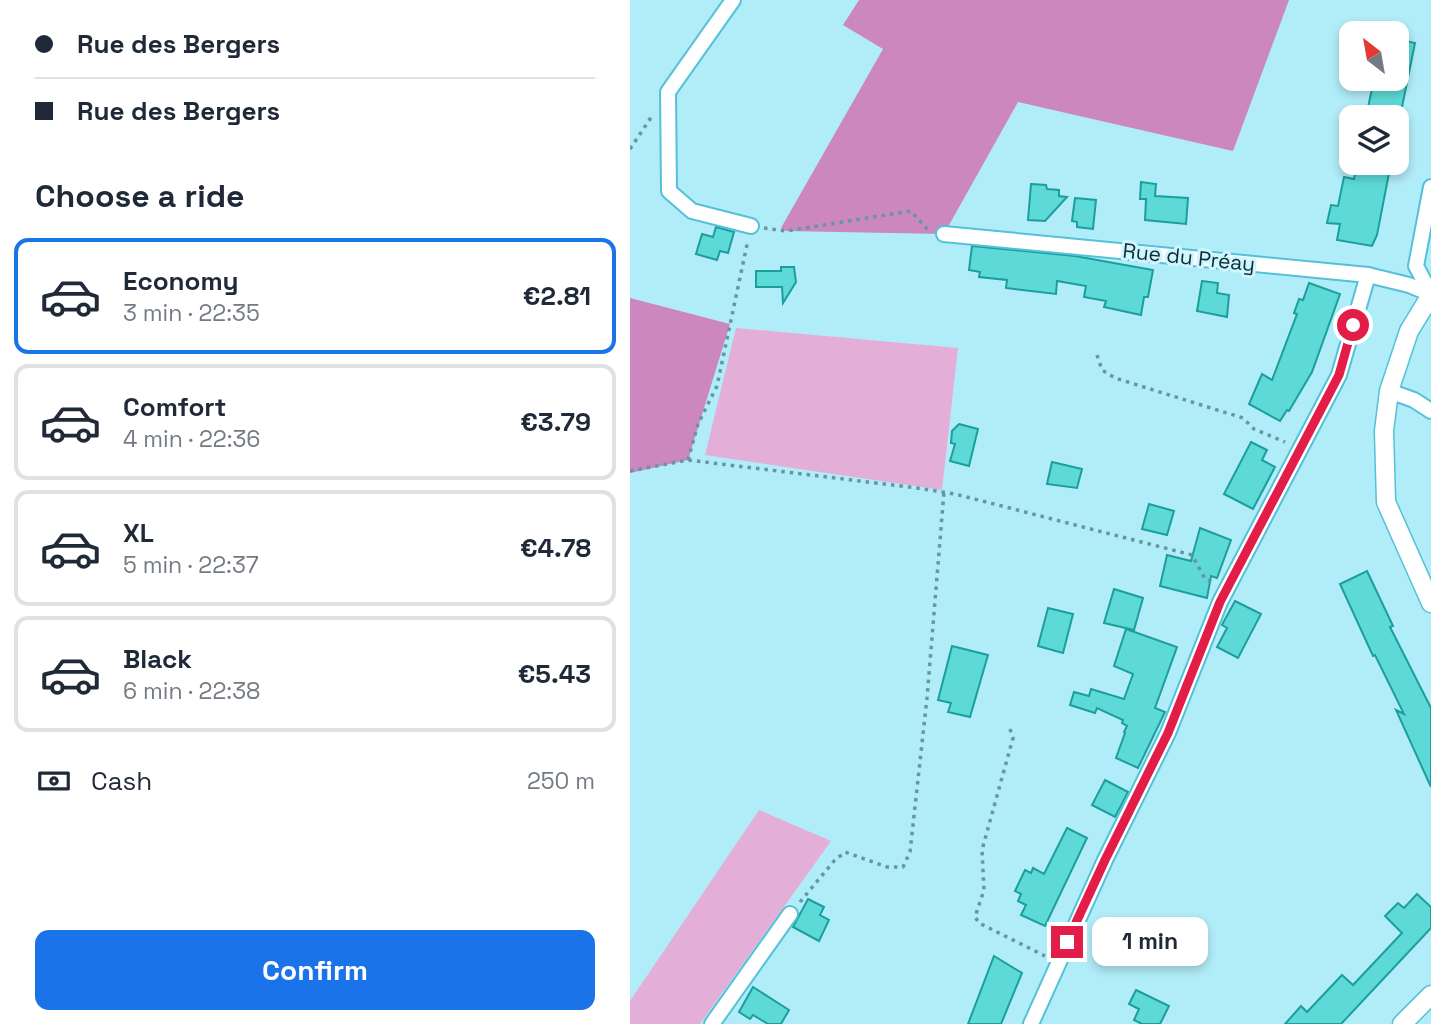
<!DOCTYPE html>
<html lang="en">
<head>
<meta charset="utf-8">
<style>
  body { margin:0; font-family:"Space Grotesk",sans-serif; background:#f6f6f7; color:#1f2937; height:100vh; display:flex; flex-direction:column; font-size:26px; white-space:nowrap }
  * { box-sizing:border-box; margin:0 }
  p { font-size:23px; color:#747a83 }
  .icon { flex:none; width:38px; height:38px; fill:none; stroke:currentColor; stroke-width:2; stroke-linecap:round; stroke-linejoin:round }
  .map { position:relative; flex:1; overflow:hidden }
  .sheet { display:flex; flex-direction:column; background:#fff; width:630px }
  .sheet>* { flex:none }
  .guide { display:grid; align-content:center; height:154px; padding:0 35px; background:#fff }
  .needle { width:46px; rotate:329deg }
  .controls { position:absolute; left:709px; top:21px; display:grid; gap:14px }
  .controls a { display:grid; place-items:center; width:70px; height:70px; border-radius:14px; background:#fff; box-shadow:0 4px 10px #0003; font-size:35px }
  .end { position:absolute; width:32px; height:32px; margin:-16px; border:9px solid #e11d48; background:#fff; box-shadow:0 0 0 4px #fff }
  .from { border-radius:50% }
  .bubble { position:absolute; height:49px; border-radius:14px; background:#fff; box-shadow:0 4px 10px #0003; font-size:23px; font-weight:700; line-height:49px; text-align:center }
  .guide b { display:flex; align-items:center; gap:24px; height:66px; font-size:26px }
  .guide b+b { border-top:2px solid #e0e1e3 }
  .guide i { width:18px; height:18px; background:#1f2937 }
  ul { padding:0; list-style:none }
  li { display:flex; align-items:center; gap:21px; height:116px; margin:0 14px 10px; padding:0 21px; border:4px solid #e0e1e3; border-radius:14px }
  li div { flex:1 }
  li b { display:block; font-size:26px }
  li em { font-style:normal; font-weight:700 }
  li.active { border-color:#1a73e8 }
  li>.icon { width:63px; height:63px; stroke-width:1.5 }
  h2 { padding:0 35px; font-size:32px; line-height:84px }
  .pay { display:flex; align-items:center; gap:18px; height:77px; padding:0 35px; font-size:26px }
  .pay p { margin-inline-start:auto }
  .primary-button { display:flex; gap:14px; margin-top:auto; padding:14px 35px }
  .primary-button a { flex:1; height:80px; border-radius:14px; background:#1a73e8; color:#fff; font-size:28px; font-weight:700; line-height:80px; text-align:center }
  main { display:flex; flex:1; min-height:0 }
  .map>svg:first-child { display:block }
</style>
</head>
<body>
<main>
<section class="sheet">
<div class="guide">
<b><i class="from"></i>Rue des Bergers</b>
<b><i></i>Rue des Bergers</b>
</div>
<h2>Choose a ride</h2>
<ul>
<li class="active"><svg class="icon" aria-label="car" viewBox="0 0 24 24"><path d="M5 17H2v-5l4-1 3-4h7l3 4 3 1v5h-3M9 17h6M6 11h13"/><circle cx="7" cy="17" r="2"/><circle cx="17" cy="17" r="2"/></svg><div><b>Economy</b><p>3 min · 22:35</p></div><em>€2.81</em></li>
<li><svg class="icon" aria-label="car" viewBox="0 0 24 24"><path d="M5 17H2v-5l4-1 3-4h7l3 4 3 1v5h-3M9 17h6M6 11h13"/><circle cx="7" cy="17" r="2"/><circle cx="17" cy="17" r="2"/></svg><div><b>Comfort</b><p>4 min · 22:36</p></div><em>€3.79</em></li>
<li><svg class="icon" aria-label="car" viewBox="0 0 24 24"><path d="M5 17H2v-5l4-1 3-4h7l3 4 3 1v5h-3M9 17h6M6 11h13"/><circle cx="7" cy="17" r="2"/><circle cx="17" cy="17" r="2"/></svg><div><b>XL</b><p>5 min · 22:37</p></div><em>€4.78</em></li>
<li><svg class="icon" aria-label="car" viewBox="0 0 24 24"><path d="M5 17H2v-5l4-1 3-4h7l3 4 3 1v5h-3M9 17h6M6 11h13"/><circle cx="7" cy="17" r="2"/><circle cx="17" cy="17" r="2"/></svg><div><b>Black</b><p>6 min · 22:38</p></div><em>€5.43</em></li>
</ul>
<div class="pay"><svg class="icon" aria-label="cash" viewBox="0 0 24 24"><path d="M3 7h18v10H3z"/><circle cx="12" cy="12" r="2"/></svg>Cash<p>250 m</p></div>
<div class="primary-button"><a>Confirm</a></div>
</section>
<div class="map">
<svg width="801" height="1024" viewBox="0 0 801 1024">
  <rect width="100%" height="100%" fill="#b1ecf9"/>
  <g fill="#e3afd8">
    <polygon points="106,328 328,348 312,490 75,455"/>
    <polygon points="129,810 201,841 70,1024 0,1024 0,1001"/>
  </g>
  <g fill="#cb87be">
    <polygon points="229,0 659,0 603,151 388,102 314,234 156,231 151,228 253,49 213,25"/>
    <polygon points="0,298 100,324 58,460 0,473"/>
  </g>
  <g fill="#5ddad8" stroke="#1b9e9c" stroke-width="2">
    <polygon points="766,39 785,43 770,117 736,117 744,79 766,79"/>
    <polygon points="727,163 761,163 747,235 742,246 707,240 710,224 697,223 701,205 708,206 714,177 724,179"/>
    <polygon points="511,182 526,184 525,196 558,198 556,224 515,220 516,199 510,199"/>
    <polygon points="401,184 416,185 417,189 429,190 429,196 437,197 415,221 398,220"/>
    <polygon points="445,198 466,200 463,229 447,227 447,222 442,221"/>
    <polygon points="86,227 104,232 98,253 90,251 87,260 66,254 72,234 83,237"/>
    <polygon points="342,246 445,256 523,270 518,297 514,297 511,315 474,307 476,301 454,297 456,286 427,281 426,294 376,288 377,280 349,277 350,272 339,270"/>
    <polygon points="151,267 164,267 166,282 153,303 152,287 126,287 126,271 151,271"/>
    <polygon points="572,281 588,283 587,293 599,295 597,317 567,311"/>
    <polygon points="679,283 710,294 682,372 659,411 657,410 650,421 619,404 632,374 642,380 667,314 664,313 669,299 673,300"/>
    <polygon points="329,424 348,429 339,466 320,461 325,444 321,443 322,431"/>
    <polygon points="621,442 637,450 632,460 645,467 623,509 594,494"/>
    <polygon points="422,462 452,469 447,488 417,484"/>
    <polygon points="519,504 544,511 537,535 512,529"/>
    <polygon points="570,528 601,540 587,578 581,576 577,598 530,586 537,555 561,561"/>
    <polygon points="737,571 763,626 760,627 801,708 801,787 766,710 774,714 745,655 743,656 710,584"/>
    <polygon points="484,589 513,598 504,630 474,623"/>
    <polygon points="605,601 631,614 608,658 587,647 597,628 592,625"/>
    <polygon points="418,608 443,614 433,653 408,646"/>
    <polygon points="496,629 547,647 525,708 535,712 508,768 486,758 495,733 494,732 497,726 492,723 493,720 467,708 465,713 440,705 444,692 459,696 461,689 494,699 503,674 484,666"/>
    <polygon points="322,646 358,655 340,717 318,712 321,703 308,700"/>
    <polygon points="475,780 498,792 485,817 462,805"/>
    <polygon points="437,828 457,838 415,926 391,915 396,905 388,901 391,894 385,891 395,870 401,873 403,868 414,874"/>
    <polygon points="787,894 801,907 801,928 711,1024 655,1024 671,1006 677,1012 712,975 723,985 772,933 755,916 768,903 774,908"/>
    <polygon points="178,899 194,907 190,915 199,920 189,941 163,927"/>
    <polygon points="550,919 568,930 560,943 542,932"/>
    <polygon points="364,956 392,973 371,1024 338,1024"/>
    <polygon points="123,987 159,1010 151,1024 138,1024 123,1015 120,1019 109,1012"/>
    <polygon points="506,990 539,1006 530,1024 512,1024 504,1020 509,1009 499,1004"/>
  </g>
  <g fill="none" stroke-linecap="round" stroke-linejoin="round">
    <defs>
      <g id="minor">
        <polyline points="103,0 38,92 39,191 62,211 121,226"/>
        <polyline points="801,187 786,266 801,294"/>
        <polyline points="314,234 738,275 779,285 801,294"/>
        <polyline points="759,391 784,400 801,411"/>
        <polyline points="82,1024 160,914"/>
        <polyline points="401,1024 475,860 538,733 590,602 709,375 738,275"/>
      </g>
      <g id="tertiary">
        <polyline points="801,295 779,331 759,391 754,431 756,502 801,603"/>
        <polyline points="772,1024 801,995"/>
      </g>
    </defs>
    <use href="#minor" stroke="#54c1d8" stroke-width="18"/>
    <use href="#tertiary" stroke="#54c1d8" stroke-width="21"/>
    <g stroke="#6696a0" stroke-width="3.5" stroke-dasharray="3.5 5" stroke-linecap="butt">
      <polyline points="0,149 22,116"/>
      <polyline points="134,228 156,231 281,211 298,230"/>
      <polyline points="467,355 472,370 485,378 613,418 624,429 655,442"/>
      <polyline points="58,460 68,424 87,386 118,240"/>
      <polyline points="0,471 58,460 287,488 325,494 562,555 575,579 582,582"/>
      <polyline points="380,729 383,738 352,850 354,890 345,917 349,923 415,956"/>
      <polyline points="170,902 204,861 215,852 257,867 273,867 280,852 297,698 314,492"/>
    </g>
    <use href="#minor" stroke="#fff" stroke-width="14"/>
    <use href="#tertiary" stroke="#fff" stroke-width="18"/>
  </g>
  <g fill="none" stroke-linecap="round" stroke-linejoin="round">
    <polyline stroke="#e11d48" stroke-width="9" points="437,942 475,860 538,733 590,602 709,375 723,325"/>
  </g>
  <g text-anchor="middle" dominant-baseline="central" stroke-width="6" stroke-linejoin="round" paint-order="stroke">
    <g font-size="21" fill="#0b2e35" stroke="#cff5fe">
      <text transform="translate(559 257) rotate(6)">Rue du Préay</text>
    </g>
  </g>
</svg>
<div class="controls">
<a><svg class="needle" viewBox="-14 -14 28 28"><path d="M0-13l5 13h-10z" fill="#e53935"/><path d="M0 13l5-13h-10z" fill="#747a83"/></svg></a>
<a><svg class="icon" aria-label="layers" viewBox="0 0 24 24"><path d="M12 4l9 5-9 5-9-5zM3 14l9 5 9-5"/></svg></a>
</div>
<i class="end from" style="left:723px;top:325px"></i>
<i class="end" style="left:437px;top:942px"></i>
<div class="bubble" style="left:462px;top:917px;width:116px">1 min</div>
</div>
</main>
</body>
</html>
